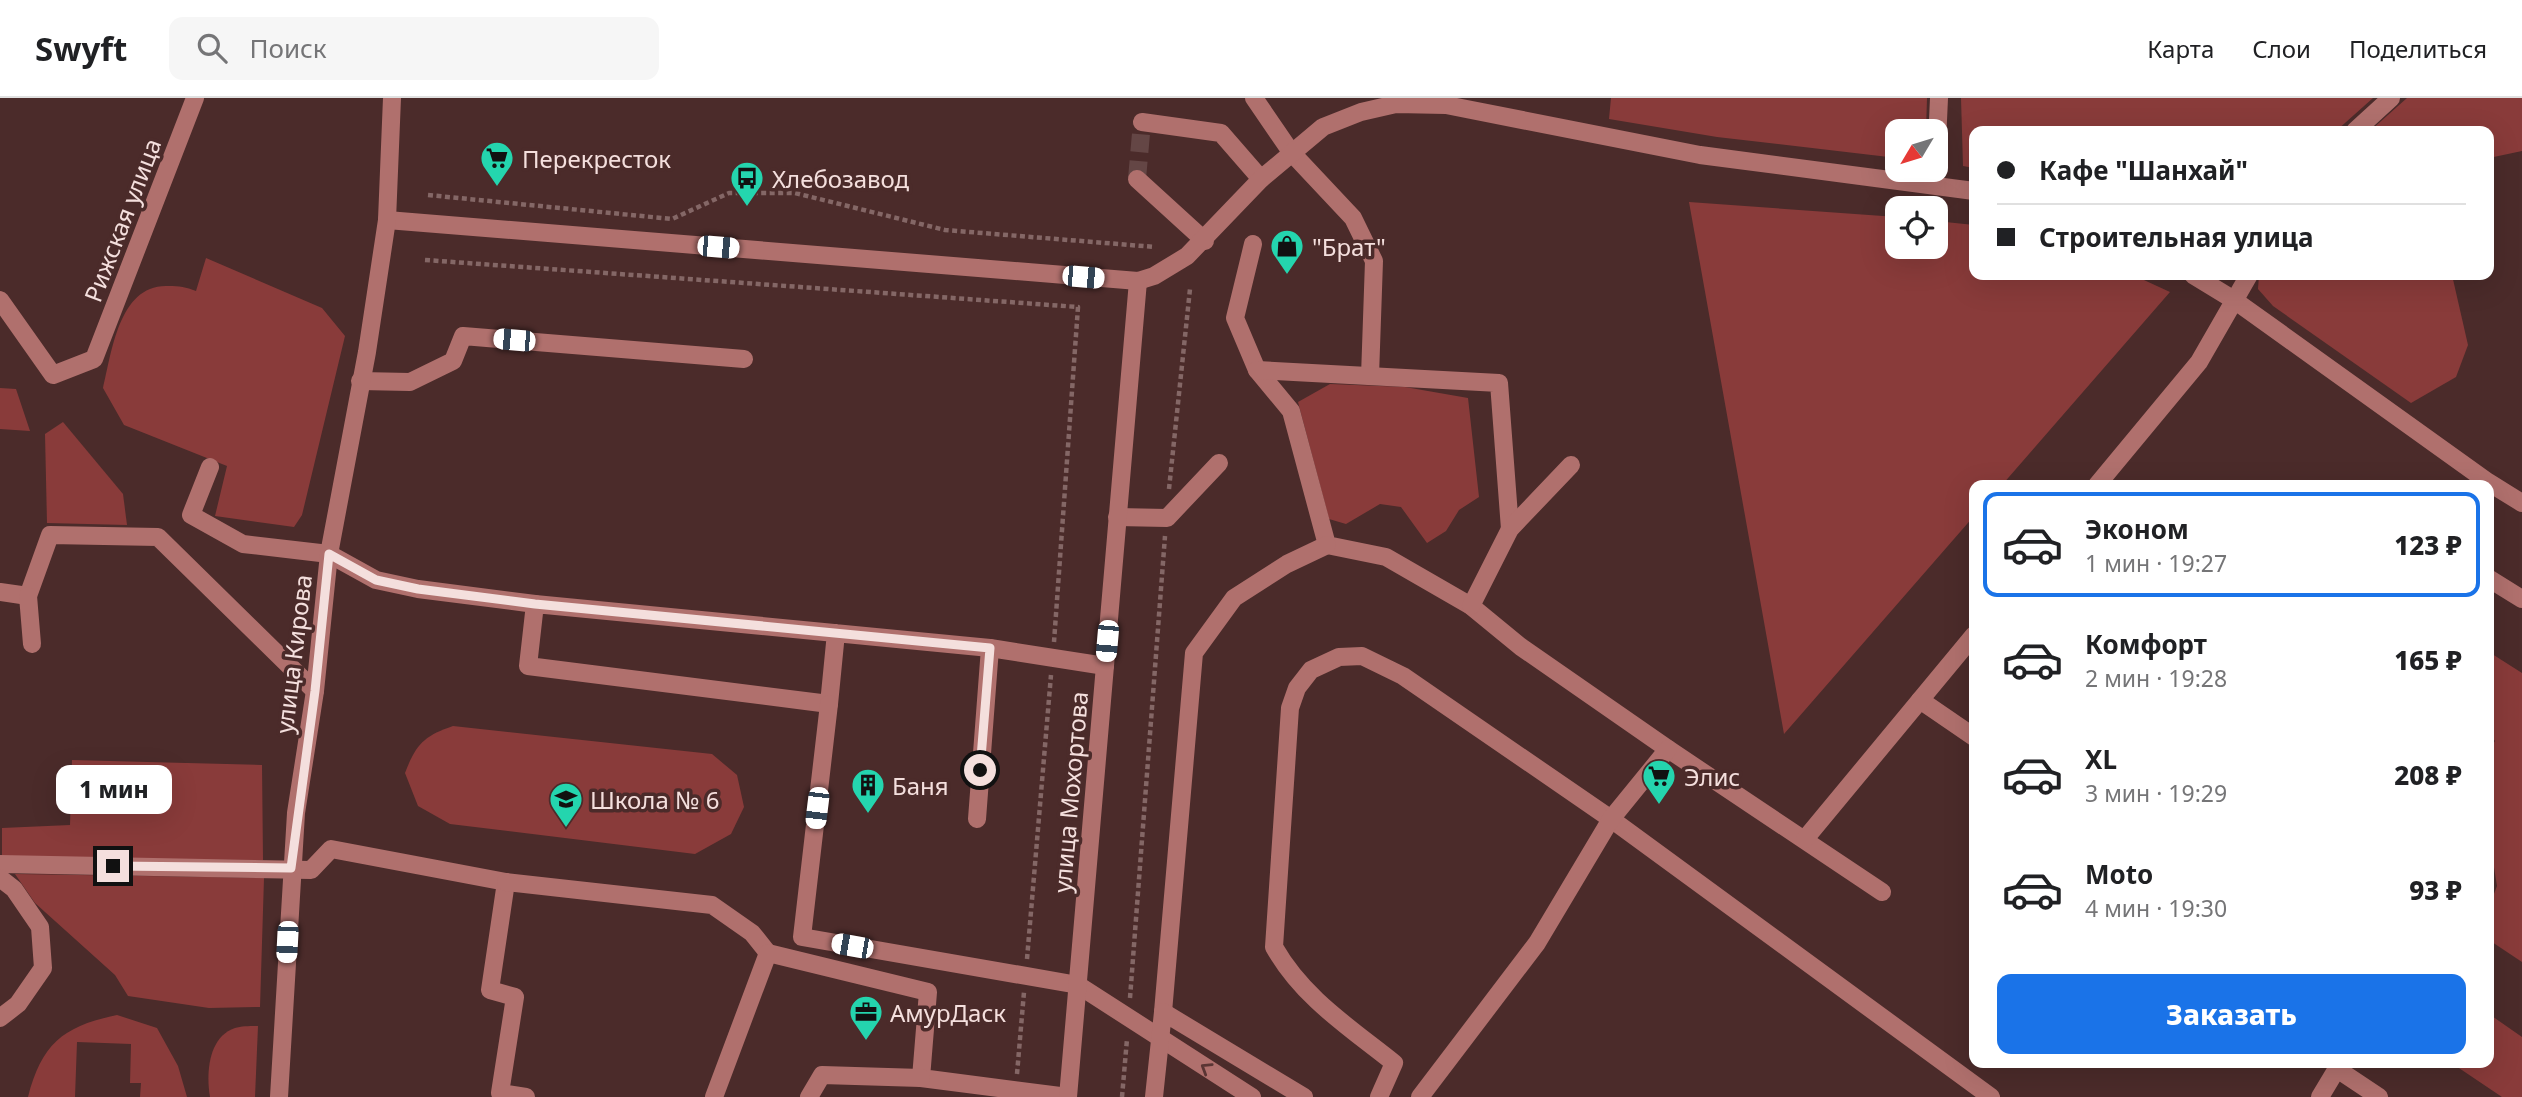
<!DOCTYPE html>
<html lang="ru">
<head>
<meta charset="utf-8">
<style>
  body { margin:0; font-family:"Noto Sans",sans-serif; background:#f6f6f6; color:#202124; height:100vh; display:flex; flex-direction:column; font-size:26px; white-space:nowrap }
  * { box-sizing:border-box; margin:0 }
  p { font-size:23px; color:#757577 }
  .icon { flex:none; width:38px; height:38px; fill:none; stroke:currentColor; stroke-width:2; stroke-linecap:round; stroke-linejoin:round }
  .map { position:relative; flex:1; overflow:hidden }
  .panel { position:absolute; left:1969px; top:382px; width:525px; height:588px; display:flex; flex-direction:column; background:#fff; border-radius:14px; box-shadow:0 7px 28px #0002 }
  .panel>* { flex:none }
  .hud { position:absolute; left:1969px; top:28px; width:525px; height:154px; border-radius:14px; box-shadow:0 7px 28px #0002; display:grid; align-content:center; height:154px; padding:0 28px; background:#fff }
  .needle { width:46px; rotate:232deg }
  .tools { position:absolute; left:1885px; top:21px; display:grid; gap:14px }
  .tools a { display:grid; place-items:center; width:63px; height:63px; border-radius:14px; background:#fff; box-shadow:0 7px 28px #0002; font-size:35px }
  .end { position:absolute; width:32px; height:32px; margin:-16px; border:9px solid #f4dfdd; background:#111; box-shadow:0 0 0 4px #111 }
  .from { border-radius:50% }
  .bubble { position:absolute; height:49px; border-radius:14px; background:#fff; box-shadow:0 7px 28px #0002; font-size:23px; font-weight:800; line-height:49px; text-align:center }
  .car { position:absolute; width:21px; height:42px; margin:-21px -10px; border-radius:9px; box-shadow:0 0 5px 2px #0007; background:linear-gradient(#fff 24%,#345 0 40%,#fff 0 76%,#345 0 86%,#fff 0) }
  .hud b { display:flex; align-items:center; gap:24px; height:66px; font-size:26px }
  .hud b+b { border-top:2px solid #e0e0e0 }
  .hud i { width:18px; height:18px; background:#202124 }
  ul { padding:12px 0 0; list-style:none }
  li { display:flex; align-items:center; gap:21px; height:105px; margin:0 14px 10px; padding:0 14px; border:4px solid transparent; border-radius:14px }
  li div { flex:1 }
  li b { display:block; font-size:26px }
  li em { font-style:normal; font-weight:800 }
  li.selected { border-color:#1a73e8 }
  li>.icon { width:63px; height:63px; stroke-width:1.5 }
  .action { display:flex; gap:14px; margin-top:auto; padding:14px 28px }
  .action a { flex:1; height:80px; border-radius:14px; background:#1a73e8; color:#fff; font-size:28px; font-weight:800; line-height:80px; text-align:center }
  header { display:flex; align-items:center; gap:42px; box-sizing:border-box; height:98px; padding:0 35px; background:#fff; border-bottom:2px solid #e0e0e0 }
  header strong { font-size:33px }
  nav { display:flex; gap:38px; margin-inline-start:auto; font-size:24px }
  .search { width:490px; height:63px; background:#f6f6f6; display:flex; align-items:center; gap:18px; box-sizing:border-box; padding:0 24px; border-radius:14px; color:#757577; font-size:26px }
  .map>svg:first-child { display:block }
</style>
</head>
<body>
<header>
<strong>Swyft</strong>
<div class="search"><svg class="icon" aria-label="search" viewBox="0 0 24 24"><circle cx="10" cy="10" r="6"/><path d="M15 15l6 6"/></svg>Поиск</div>
<nav><a>Карта</a><a>Слои</a><a>Поделиться</a></nav>
</header>
<div class="map">
<svg width="2522" height="999" viewBox="0 0 2522 999">
  <rect width="100%" height="100%" fill="#4b2b2a"/>
  <g fill="#893b3a">
    <polygon points="1611,0 1927,0 1926,33 1897,33 1897,60 1717,39 1609,21"/>
    <polygon points="1961,0 2373,0 2336,33 1974,33 1974,70 1963,68"/>
    <polygon points="2407,0 2522,0 2522,53 2489,60 2488,33 2370,33"/>
    <polygon points="1689,104 1897,119 1897,149 1936,149 1936,123 1974,127 1974,177 2133,177 2170,194 2002,387 1974,387 1974,418 1784,636"/>
    <path d="M206,160L322,210L345,238L302,417L294,429L215,418L227,368L124,327L103,290C112,254 119,185 169,188C179,188 186,189 196,193Z"/>
    <polygon points="2259,177 2452,177 2468,247 2456,279 2411,305 2273,208 2258,191"/>
    <polygon points="1330,286 1405,289 1468,300 1479,399 1459,412 1446,433 1427,445 1401,409 1380,406 1346,426 1329,421 1298,304"/>
    <polygon points="0,290 16,291 30,333 0,331"/>
    <polygon points="63,324 123,396 127,427 47,425 45,336"/>
    <polygon points="2489,554 2522,575 2522,864 2489,842 2489,809 2497,788 2489,738 2489,652 2495,643 2489,636"/>
    <path d="M453,628L712,656L737,677L744,709L731,736L695,756L450,726L418,708L405,675C416,646 424,638 453,628Z"/>
    <polygon points="72,662 262,667 263,762 2,761 2,730 70,727"/>
    <polygon points="15,776 264,780 260,909 209,910 128,898 115,877 35,805"/>
    <polygon points="2489,916 2522,939 2522,999 2502,999 2450,964 2488,964"/>
    <path d="M117,917L157,930L178,968L187,999H140L141,985H130L131,946L77,944L75,999H28C42,945 64,928 117,917Z"/>
    <path d="M258,928L255,999H210C206,976 208,939 235,930C241,928 251,928 258,928Z"/>
  </g>
  <g fill="none" stroke-linecap="round" stroke-linejoin="round">
    <polyline stroke="#644645" stroke-width="18" stroke-dasharray="18 9" stroke-linecap="butt" points="1137,81 1142,24"/>
    <g stroke="#846766" stroke-width="4.5" stroke-dasharray="5 3.5" stroke-linecap="butt">
      <polyline points="428,97 672,121 729,95 795,95 945,132 1155,149"/>
      <polyline points="425,162 1078,209 1054,544"/>
      <polyline points="1169,391 1190,191"/>
      <polyline points="1027,861 1051,577"/>
      <polyline points="1130,900 1165,438"/>
      <polyline points="1017,976 1024,894"/>
      <polyline points="1122,999 1127,941"/>
    </g>
    <g stroke="#b0706d" stroke-width="18">
      <polyline points="1254,0 1291,54 1353,120 1374,163 1370,278"/>
      <polyline points="1142,24 1221,35 1261,81"/>
      <polyline points="2355,33 2391,0"/>
      <polyline points="1936,67 1939,0"/>
      <polyline points="1137,81 1205,143"/>
      <polyline points="387,122 1138,183 1154,178 1187,158 1261,81 1323,29 1361,14 1396,6 1446,7 1700,57 1974,93"/>
      <polyline points="1253,146 1235,220 1257,272 1291,313 1327,447 1386,459 1471,508 1521,549 1668,651 1882,794"/>
      <polyline points="2193,177 2234,202 2488,384 2522,405"/>
      <polyline points="0,202 53,277 94,261 195,0"/>
      <polyline points="1257,272 1499,285 1510,431"/>
      <polyline points="360,283 410,284 453,263 463,238 744,261"/>
      <polyline points="210,369 191,417 243,446 329,456 376,482 418,491 535,506"/>
      <polyline points="2097,387 2199,264 2249,177"/>
      <polyline points="1117,419 1167,420 1219,365"/>
      <polyline points="2488,480 2522,501"/>
      <polyline points="0,494 28,498 50,437 158,439 315,593"/>
      <polyline points="28,498 32,546"/>
      <polyline points="1471,508 1510,431 1571,367"/>
      <polyline points="836,535 829,606 528,568 535,506 990,550"/>
      <polyline points="1920,602 1974,639"/>
      <polyline points="829,606 802,839 1078,887 1252,999"/>
      <polyline points="977,721 990,550 1105,568"/>
      <polyline points="1805,741 1974,537"/>
      <polyline points="0,766 311,772 331,751 506,784 490,892 515,899 500,995 526,999"/>
      <polyline points="0,780 14,791 40,829 43,870 18,906 0,920"/>
      <polyline points="506,784 712,807 752,835 768,855"/>
      <polyline points="1163,914 1194,555 1234,500 1287,466 1327,447"/>
      <polyline points="2337,971 2379,999"/>
      <polyline points="279,999 296,715 315,593 329,456 367,254 387,122 392,0"/>
      <polyline points="714,999 768,855 928,894 921,980 1068,999"/>
      <polyline points="809,999 822,977 921,980"/>
      <polyline points="1068,999 1138,183"/>
      <polyline points="1154,999 1163,914 1304,999"/>
      <path d="M1379,999L1394,965C1349,929 1303,900 1274,849L1290,610L1297,590L1311,572L1339,559L1362,558L1403,578L1611,721L1991,999"/>
      <polyline points="1420,999 1537,845 1611,721 1668,651"/>
      <polyline points="2320,999 2341,964"/>
    </g>
  </g>
  <defs><path id="oneway-chevron" d="M-2-3.5L2.5 0L-2 3.5" fill="none" stroke-width="1.6" stroke-linecap="round" stroke-linejoin="round" transform="scale(1.75)"/></defs>
  <use stroke="#5a3534" href="#oneway-chevron" transform="translate(1206 970) rotate(-148)"/>
  <g fill="none" stroke-linecap="round" stroke-linejoin="round">
    <polyline stroke="#f4dfdd" stroke-width="9" points="113,768 291,770 315,593 329,456 376,482 418,491 535,506 990,550 980,672"/>
  </g>
  <defs>
    <symbol id="supermarket-pin" viewBox="-11 -11 22 30"><path d="M0 17L-7.5 6A9.5 9.5 0 1 1 7.5 6Z" fill="#24d5ae" stroke="#4b2b2a"/><path d="M-6-5.5h2.5l.6 2H6L4.5 2H-2.5L-4.4-4H-6ZM-1.5 3.2a1.3 1.3 0 1 0 .1 0ZM3 3.2a1.3 1.3 0 1 0 .1 0Z" fill="#111"/></symbol>
    <symbol id="bus-pin" viewBox="-11 -11 22 30"><path d="M0 17L-7.5 6A9.5 9.5 0 1 1 7.5 6Z" fill="#24d5ae" stroke="#4b2b2a"/><path d="M-5-6H5V4H4V6H2V4H-2V6H-4V4H-5ZM-3.5-4V0h7V-4ZM-3.5 1.2v1.5H-2V1.2ZM2 1.2v1.5H3.5V1.2Z" fill="#111"/></symbol>
    <symbol id="shop-pin" viewBox="-11 -11 22 30"><path d="M0 17L-7.5 6A9.5 9.5 0 1 1 7.5 6Z" fill="#24d5ae" stroke="#4b2b2a"/><path d="M-5-2.5h2.3a2.7 3.5 0 0 1 5.4 0H5L5.5 6h-11ZM-1.5-2.5h3a1.5 2.3 0 0 0-3 0Z" fill="#111"/></symbol>
    <symbol id="building-pin" viewBox="-11 -11 22 30"><path d="M0 17L-7.5 6A9.5 9.5 0 1 1 7.5 6Z" fill="#24d5ae" stroke="#4b2b2a"/><path d="M-4-6H4V6H1V3H-1V6H-4ZM-2.5-4.3h1.7v1.8h-1.7ZM.8-4.3h1.7v1.8H.8ZM-2.5-1h1.7V.8h-1.7ZM.8-1h1.7V.8H.8Z" fill="#111"/></symbol>
    <symbol id="school-pin" viewBox="-11 -11 22 30"><path d="M0 17L-7.5 6A9.5 9.5 0 1 1 7.5 6Z" fill="#24d5ae" stroke="#4b2b2a"/><path d="M0-5L7-2L0 1L-7-2ZM-4 1L0 2.5L4 1V4Q0 6-4 4Z" fill="#111"/></symbol>
    <symbol id="office-pin" viewBox="-11 -11 22 30"><path d="M0 17L-7.5 6A9.5 9.5 0 1 1 7.5 6Z" fill="#24d5ae" stroke="#4b2b2a"/><path d="M-6-3h4V-5.5h4V-3h4V5H-6ZM-1-4.5V-3h2v-1.5ZM-6 0V1H6V0Z" fill="#111"/></symbol>
  </defs>
  <g fill-rule="evenodd">
    <use href="#supermarket-pin" x="478" y="41" width="38" height="52"/>
    <use href="#bus-pin" x="728" y="61" width="38" height="52"/>
    <use href="#shop-pin" x="1268" y="129" width="38" height="52"/>
    <use href="#supermarket-pin" x="1640" y="659" width="38" height="52"/>
    <use href="#building-pin" x="849" y="668" width="38" height="52"/>
    <use href="#school-pin" x="547" y="682" width="38" height="52"/>
    <use href="#office-pin" x="847" y="895" width="38" height="52"/>
  </g>
  <g text-anchor="middle" dominant-baseline="central" stroke-width="7" stroke-linejoin="round" paint-order="stroke">
    <g font-size="24" fill="#f4dfdd" stroke="#4b2b2a" text-anchor="start">
      <text x="522" y="60">Перекресток</text>
      <text x="772" y="80">Хлебозавод</text>
      <text x="1312" y="148">"Брат"</text>
      <text x="1684" y="678">Элис</text>
      <text x="892" y="687">Баня</text>
      <text x="590" y="701">Школа № 6</text>
      <text x="890" y="914">АмурДаск</text>
    </g>
    <g font-size="24" fill="#f4dfdd" stroke="#4b2b2a">
      <text transform="translate(122 122) rotate(-69)">Рижская улица</text>
      <text transform="translate(293 556) rotate(-83)">улица Кирова</text>
      <text transform="translate(1070 694) rotate(-85)">улица Мохортова</text>
    </g>
  </g>
</svg>
<div class="tools">
<a><svg class="needle" viewBox="-14 -14 28 28"><path d="M0-13l5 13h-10z" fill="#e53935"/><path d="M0 13l5-13h-10z" fill="#757577"/></svg></a>
<a><svg class="icon" aria-label="locate" viewBox="0 0 24 24"><circle cx="12" cy="12" r="6"/><path d="M12 2v4M12 18v4M2 12h4M18 12h4"/></svg></a>
</div>
<i class="end from" style="left:980px;top:672px"></i>
<i class="end" style="left:113px;top:768px"></i>
<div class="bubble" style="left:56px;top:667px;width:116px">1 мин</div>
<i class="car" style="left:718px;top:149px;rotate:95deg"></i>
<i class="car" style="left:1083px;top:179px;rotate:95deg"></i>
<i class="car" style="left:514px;top:242px;rotate:275deg"></i>
<i class="car" style="left:1107px;top:543px;rotate:185deg"></i>
<i class="car" style="left:817px;top:710px;rotate:187deg"></i>
<i class="car" style="left:287px;top:844px;rotate:183deg"></i>
<i class="car" style="left:852px;top:848px;rotate:280deg"></i>
<div class="hud">
<b><i class="from"></i>Кафе &quot;Шанхай&quot;</b>
<b><i></i>Строительная улица</b>
</div>
<section class="panel">
<ul>
<li class="selected"><svg class="icon" aria-label="car" viewBox="0 0 24 24"><path d="M5 17H2v-5l4-1 3-4h7l3 4 3 1v5h-3M9 17h6M6 11h13"/><circle cx="7" cy="17" r="2"/><circle cx="17" cy="17" r="2"/></svg><div><b>Эконом</b><p>1 мин · 19:27</p></div><em>123 ₽</em></li>
<li><svg class="icon" aria-label="car" viewBox="0 0 24 24"><path d="M5 17H2v-5l4-1 3-4h7l3 4 3 1v5h-3M9 17h6M6 11h13"/><circle cx="7" cy="17" r="2"/><circle cx="17" cy="17" r="2"/></svg><div><b>Комфорт</b><p>2 мин · 19:28</p></div><em>165 ₽</em></li>
<li><svg class="icon" aria-label="car" viewBox="0 0 24 24"><path d="M5 17H2v-5l4-1 3-4h7l3 4 3 1v5h-3M9 17h6M6 11h13"/><circle cx="7" cy="17" r="2"/><circle cx="17" cy="17" r="2"/></svg><div><b>XL</b><p>3 мин · 19:29</p></div><em>208 ₽</em></li>
<li><svg class="icon" aria-label="car" viewBox="0 0 24 24"><path d="M5 17H2v-5l4-1 3-4h7l3 4 3 1v5h-3M9 17h6M6 11h13"/><circle cx="7" cy="17" r="2"/><circle cx="17" cy="17" r="2"/></svg><div><b>Moto</b><p>4 мин · 19:30</p></div><em>93 ₽</em></li>
</ul>
<div class="action"><a>Заказать</a></div>
</section>
</div>
</body>
</html>
